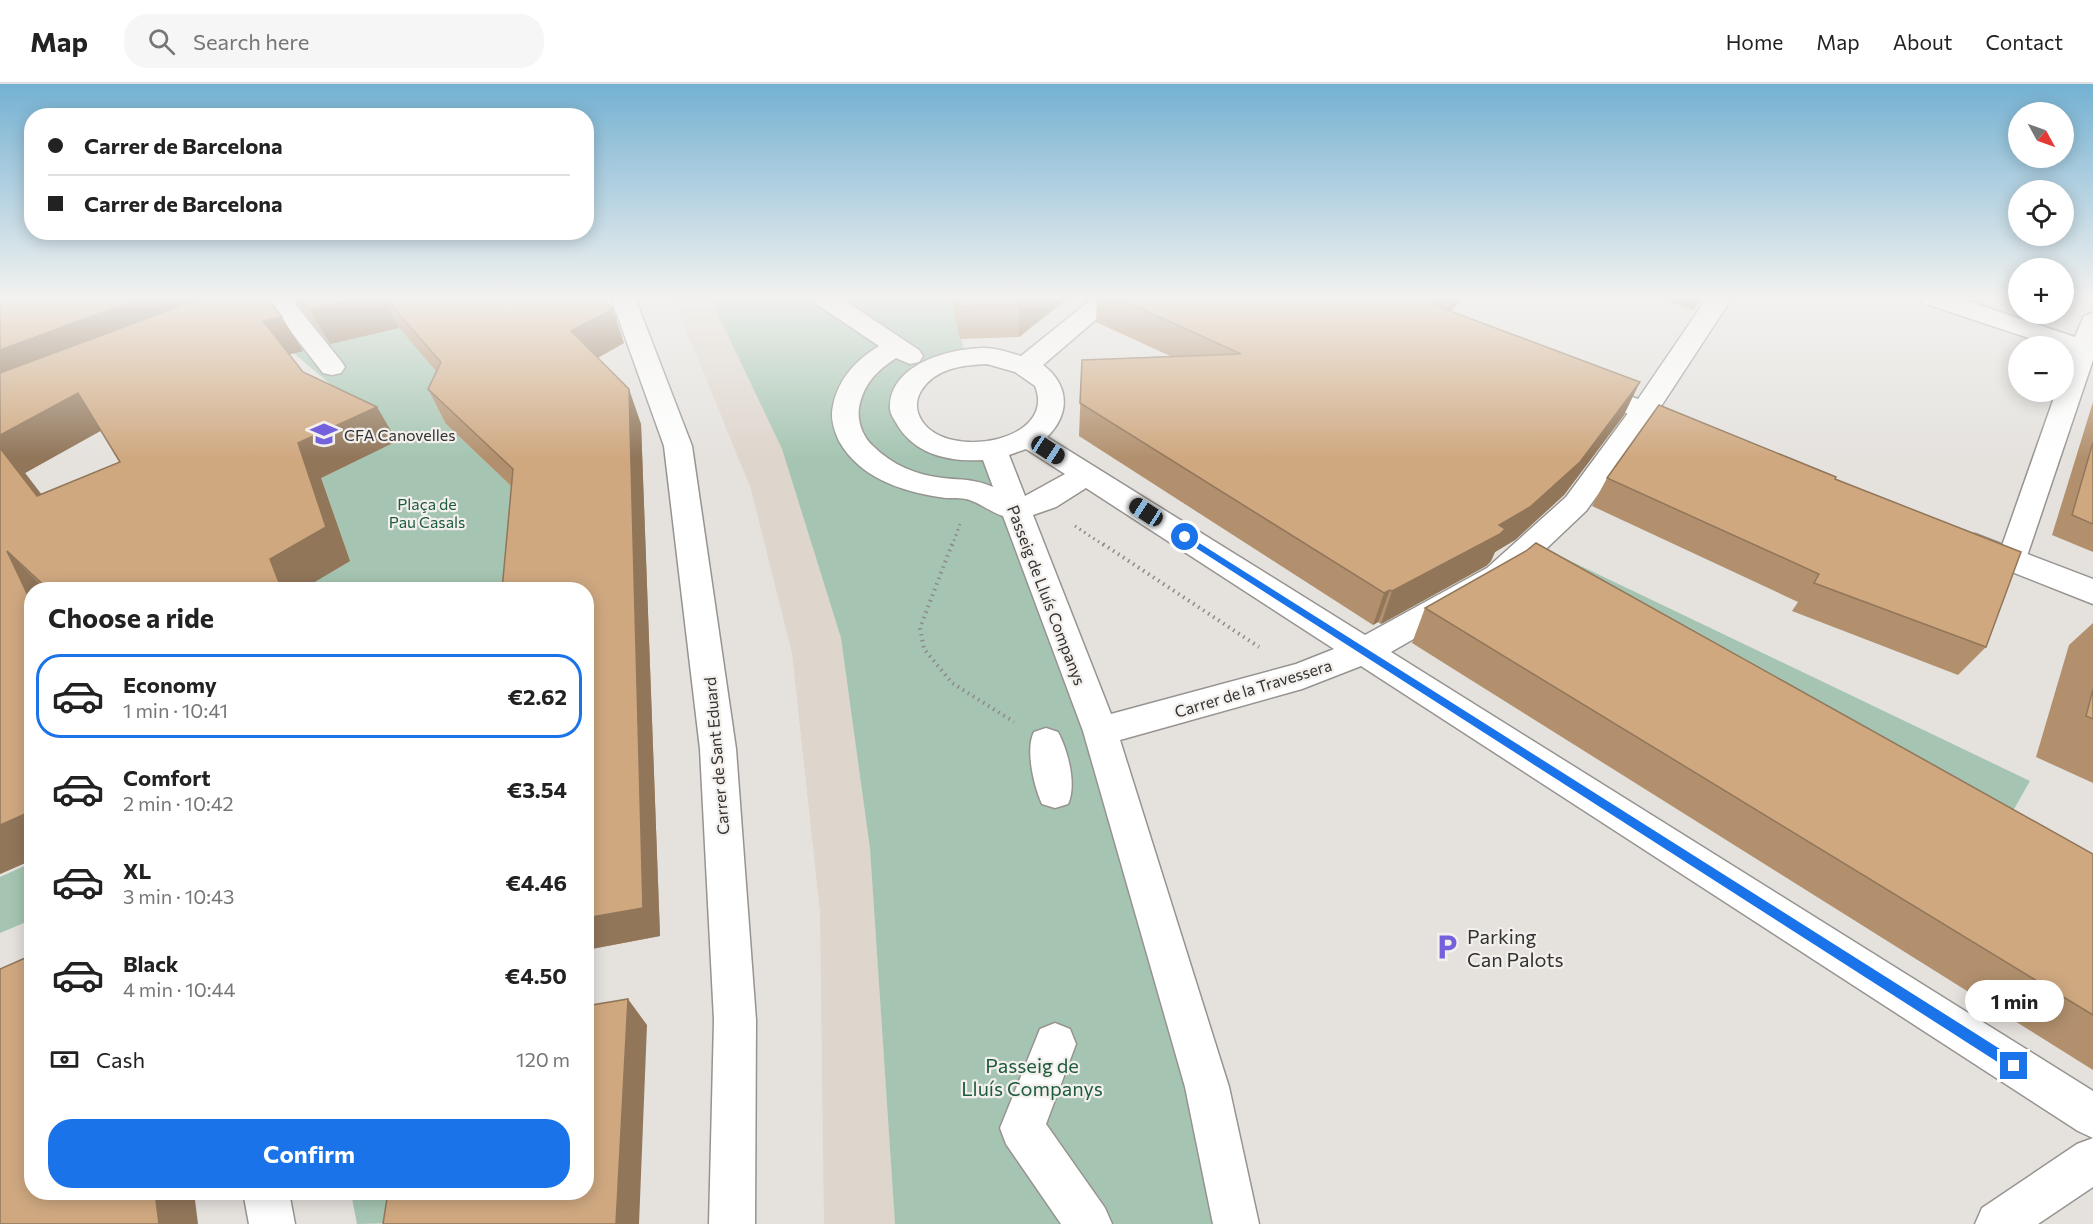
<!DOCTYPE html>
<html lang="en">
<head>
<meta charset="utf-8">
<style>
  body { margin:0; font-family:Commissioner,sans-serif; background:#f6f6f6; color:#222; height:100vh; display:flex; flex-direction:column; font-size:22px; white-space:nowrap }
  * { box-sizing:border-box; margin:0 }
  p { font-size:20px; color:#767676 }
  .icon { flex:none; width:33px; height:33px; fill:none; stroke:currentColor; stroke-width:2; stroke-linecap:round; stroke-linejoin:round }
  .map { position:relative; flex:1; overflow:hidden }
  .side { position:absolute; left:24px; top:498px; width:570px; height:618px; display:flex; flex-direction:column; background:#fff; border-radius:24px; box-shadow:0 3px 15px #0003 }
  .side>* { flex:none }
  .guide { position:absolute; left:24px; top:24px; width:570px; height:132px; border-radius:24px; box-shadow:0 3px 15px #0003; display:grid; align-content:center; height:132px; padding:0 24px; background:#fff }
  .needle { width:39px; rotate:130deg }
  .tools { position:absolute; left:2008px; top:18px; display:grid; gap:12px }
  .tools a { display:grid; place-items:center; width:66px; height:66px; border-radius:50%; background:#fff; box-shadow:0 3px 15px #0003; font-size:30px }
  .end { position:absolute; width:27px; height:27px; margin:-14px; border:8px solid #1a73e8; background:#fff; box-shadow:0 0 0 3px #fff }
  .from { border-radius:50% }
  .bubble { position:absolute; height:42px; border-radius:21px; background:#fff; box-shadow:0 3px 15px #0003; font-size:20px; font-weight:700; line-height:42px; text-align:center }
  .car { position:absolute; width:18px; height:36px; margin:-18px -9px; border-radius:8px; box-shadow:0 0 4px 2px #0007; background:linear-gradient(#222 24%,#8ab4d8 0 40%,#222 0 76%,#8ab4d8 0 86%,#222 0) }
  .guide b { display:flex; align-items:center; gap:21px; height:57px; font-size:22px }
  .guide b+b { border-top:2px solid #e0e0e0 }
  .guide i { width:15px; height:15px; background:#222 }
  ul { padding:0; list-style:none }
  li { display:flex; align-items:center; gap:18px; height:84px; margin:0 12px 9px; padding:0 12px; border:3px solid transparent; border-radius:24px }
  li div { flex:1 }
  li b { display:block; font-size:22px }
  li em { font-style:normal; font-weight:700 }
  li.active { border-color:#1a73e8 }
  li>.icon { width:54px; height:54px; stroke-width:1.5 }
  h2 { padding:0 24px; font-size:27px; line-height:72px }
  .pay { display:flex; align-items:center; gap:15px; height:66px; padding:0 24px; font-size:22px }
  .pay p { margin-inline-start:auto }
  .action { display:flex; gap:12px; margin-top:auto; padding:12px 24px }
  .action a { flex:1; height:69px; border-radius:24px; background:#1a73e8; color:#fff; font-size:24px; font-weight:700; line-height:69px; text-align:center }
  header { display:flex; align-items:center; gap:36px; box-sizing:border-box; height:84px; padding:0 30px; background:#fff; border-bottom:2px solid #e0e0e0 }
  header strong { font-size:28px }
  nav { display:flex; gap:33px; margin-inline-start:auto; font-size:21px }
  .search { width:420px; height:54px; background:#f6f6f6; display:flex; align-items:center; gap:15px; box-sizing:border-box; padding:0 21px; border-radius:24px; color:#767676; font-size:22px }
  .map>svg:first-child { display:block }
</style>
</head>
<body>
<header>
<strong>Map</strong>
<div class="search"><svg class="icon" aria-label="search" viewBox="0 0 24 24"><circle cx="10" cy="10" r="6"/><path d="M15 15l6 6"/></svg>Search here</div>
<nav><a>Home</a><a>Map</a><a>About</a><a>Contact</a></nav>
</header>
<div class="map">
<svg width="2093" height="1140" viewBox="0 0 2093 1140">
  <rect width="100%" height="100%" fill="#e5e2de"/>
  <polygon fill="#ded5cc" points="673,214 710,214 782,365 841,554 870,765 895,1140 824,1140 820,828 792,569 751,405"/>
  <g fill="#a5c5b2">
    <polygon points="710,214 951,214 965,269 903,301 891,329 934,368 983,373 1092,663 1226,1140 895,1140 870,765 841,554 782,365"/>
    <polygon points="306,220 399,244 458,312 446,340 510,401 530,407 523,505 301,505 350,477 321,394 397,357 256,237"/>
    <polygon points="1560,472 2030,697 2009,734 1536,496"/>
    <polygon points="31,779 31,836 0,849 0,793"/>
    <polygon points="351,1109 407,1109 400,1139 357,1140"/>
  </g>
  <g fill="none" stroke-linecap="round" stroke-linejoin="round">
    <defs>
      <g id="street">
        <polygon points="264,214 299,214 295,220 341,277 345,283 341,289 332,291 323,289 275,227 241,240 232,243 223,240 219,235 223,230"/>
        <polygon points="611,214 635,214 692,362 736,665 756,936 755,1140 709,1140 714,936 700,665 664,362"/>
        <path d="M812,214H841L919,266L923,272L919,278L910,280L896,274C876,287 863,301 859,324C857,338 863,353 873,362C892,381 916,391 943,394C961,396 976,395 993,403L983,376C950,378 916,371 898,342C894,335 889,329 890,321C892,279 952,264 985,264C997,264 1010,269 1021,272L1093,214H1121L1043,281C1069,301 1071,329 1047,353L1365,551L1487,484L1566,413L1634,321L1707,214H1732L1654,333L1586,427L1509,500L1391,568L2093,1007V1103L2038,1140H1975L1982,1124L2077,1060L2093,1054L2078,1047L1361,582L1302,605L1120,656L1229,1003L1259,1140H1213L1185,1003L1083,647L1003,432C990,428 979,418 966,415C957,413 948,415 939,413C900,407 859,393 839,357C834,346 830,334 833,322C838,295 856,276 879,262L815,219ZM987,280L1015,288L1035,302C1058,357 948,377 922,337C916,328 915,317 921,307C935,284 963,281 987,280ZM1026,365L1065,390L1025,412L1009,371ZM1086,404L1334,565L1296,580L1111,630L1033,431L1056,423Z"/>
        <polygon points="1920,214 1958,214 2075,253 2084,232 2093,229 2093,276 2023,484 2012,487 2001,484 1997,476 2056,308 2064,308 2064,284 2070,268 2064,266 2064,262 2053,262 1923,219"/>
        <path d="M1046,644L1058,648C1068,667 1077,701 1068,720L1055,724L1042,720C1034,703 1025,665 1034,648Z"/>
        <polygon points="1055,939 1070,945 1076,960 1046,1040 1105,1124 1112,1140 1061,1140 1006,1060 1000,1044 1040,945"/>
        <polygon points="243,1108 289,1108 295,1140 249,1140"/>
      </g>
      <g id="secondary">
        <polygon points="1589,296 1704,341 1708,347 1704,353 1694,356 1684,353 1580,310 1576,304 1580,298"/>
        <polygon points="1975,450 2093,495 2093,520 1964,469 1960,461 1964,453"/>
      </g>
    </defs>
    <use href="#street" stroke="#969390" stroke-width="3"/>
    <use href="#secondary" stroke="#969390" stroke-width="3"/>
    <g stroke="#8d8b88" stroke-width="3" stroke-dasharray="1.5 4" stroke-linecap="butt">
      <polyline points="1075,442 1105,462"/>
      <polyline points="952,462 960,440"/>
    </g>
    <g stroke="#8d8b88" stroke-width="4" stroke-dasharray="1.5 4.5" stroke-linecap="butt">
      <polyline points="952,460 920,544 924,565 952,599 1014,638"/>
      <polyline points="1103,460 1259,563"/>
    </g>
    <use href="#street" fill="#fff" fill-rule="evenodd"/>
    <use href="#secondary" fill="#fff" fill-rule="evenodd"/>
  </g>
  <g fill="#b2906e" fill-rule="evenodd">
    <path d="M0,214L303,267L289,270L303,288L397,357L321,394L350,477L301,506H46L41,501L43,506H32V776L0,790ZM101,346L120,378L41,410L25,389Z"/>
    <polygon points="295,214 601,214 624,259 598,274 641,340 660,852 586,866 586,506 511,402 446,340 428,305 436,287 399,244 330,260 298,220"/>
    <polygon points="951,214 1068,214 1019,253 960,255"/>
    <polygon points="1097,214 1463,214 1450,227 1624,331 1564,411 1515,456 1495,468 1491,477 1486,482 1381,540 1378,538 1373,541 1079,352 1082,276 1170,272 1096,238"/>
    <polygon points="1656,214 1702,214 1693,226"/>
    <polygon points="2093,318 2093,468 2052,451"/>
    <polygon points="1607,394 1835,395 1986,563 1958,591 1792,527 1798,518 1592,422"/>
    <polygon points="1425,524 2093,770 2093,986 1412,559"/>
    <polygon points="2093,539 2093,699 2036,673 2069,561"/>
  </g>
  <g fill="#91765a">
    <polygon points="141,214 256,214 0,311 0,266"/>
    <polygon points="360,214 384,214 399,244 330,260 311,226"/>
    <polygon points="1026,214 1068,214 1019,253 1019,220"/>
    <polygon points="1084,214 1090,214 1084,219"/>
    <polygon points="1451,214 1463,214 1446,232"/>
    <polygon points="1699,214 1702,214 1693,226"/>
    <polygon points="613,225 624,259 584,281 571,247"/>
    <polygon points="282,233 303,267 284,272 263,237"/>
    <polygon points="1640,298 1624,331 1564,411 1515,456 1495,468 1491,477 1486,482 1381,540 1392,507 1499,441"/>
    <polygon points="629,305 641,340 660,852 586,866 586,834"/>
    <polygon points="78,309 106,344 25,389 69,446 37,412 0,364 0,351"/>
    <polygon points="377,323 397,357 321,394 350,477 301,506 282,506 270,475 298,359"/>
    <polygon points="7,467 41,501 43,506 32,506 32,520"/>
    <polygon points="1390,506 1378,538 1373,541 1384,509"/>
    <polygon points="32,727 32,776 0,790 0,741"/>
    <polygon points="628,915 647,941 639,1140 616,1140"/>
    <polygon points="155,1108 194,1108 198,1140 159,1140"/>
  </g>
  <g fill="#cfa880" stroke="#91765a" stroke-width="1.5">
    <polygon points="3,214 141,214 0,266 0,215"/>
    <polygon points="202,214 268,214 282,233 263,237 303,288 377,323 298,359 326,443 270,475 282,506 49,506 7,467 32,520 32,727 0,741 0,364 37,412 120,378 78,309 0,351 0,289"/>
    <polygon points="301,214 360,214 311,226"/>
    <polygon points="385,214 601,214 613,225 571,247 629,305 643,824 586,834 586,506 502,506 513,385 428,305 441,278"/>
    <polygon points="956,214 1026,214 1019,220 958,222"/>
    <polygon points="1118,214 1436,214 1439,216 1434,221 1640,298 1580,378 1530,423 1499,441 1505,445 1500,450 1392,507 1390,506 1384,509 1080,319 1082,276 1241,270"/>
    <polygon points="1659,321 1836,393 1835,395 2021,468 1986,563 1814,499 1819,490 1607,394"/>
    <polygon points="2093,358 2093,440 2072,431"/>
    <polygon points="1536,459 2093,770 2093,931 1425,524 1526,467"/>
    <polygon points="2093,605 2093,635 2086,632"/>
    <polygon points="32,871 32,1108 155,1108 159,1140 0,1140 0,885"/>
    <polygon points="628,915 616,1140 383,1140 388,1108 586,1108 586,922"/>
  </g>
  <linearGradient id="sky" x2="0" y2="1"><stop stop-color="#74b1d2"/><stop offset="0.57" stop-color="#f3f2f0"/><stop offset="1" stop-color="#f3f2f0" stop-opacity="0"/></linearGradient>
  <rect width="2093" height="374" fill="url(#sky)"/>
  <polygon fill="#1a73e8" points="1185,450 2019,977 2020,982 2019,986 2014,988 2010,986 1182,455 1181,453"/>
  <defs>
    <symbol id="school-bare" viewBox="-9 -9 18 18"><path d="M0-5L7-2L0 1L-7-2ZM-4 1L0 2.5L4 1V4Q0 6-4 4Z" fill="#7462dd" stroke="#f2efec" stroke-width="2.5" paint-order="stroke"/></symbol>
    <symbol id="parking-bare" viewBox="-9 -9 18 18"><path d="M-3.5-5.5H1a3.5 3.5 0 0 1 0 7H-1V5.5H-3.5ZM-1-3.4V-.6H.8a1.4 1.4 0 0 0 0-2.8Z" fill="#7462dd" stroke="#f2efec" stroke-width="2.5" paint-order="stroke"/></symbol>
  </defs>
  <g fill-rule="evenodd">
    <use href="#school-bare" x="305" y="331" width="38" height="38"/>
    <use href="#parking-bare" x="1428" y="844" width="38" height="38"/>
  </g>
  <g text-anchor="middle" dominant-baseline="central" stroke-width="4.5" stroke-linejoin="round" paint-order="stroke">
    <g font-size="16" fill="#333230" stroke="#f2efec" text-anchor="start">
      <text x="344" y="350">CFA Canovelles</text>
    </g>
    <g font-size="16" fill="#1d5b3d" stroke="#f2efec">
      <text x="427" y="419">Plaça de<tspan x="427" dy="18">Pau Casals</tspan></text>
    </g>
    <g font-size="16" fill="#333230" stroke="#f2efec">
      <text transform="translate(1047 511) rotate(69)">Passeig de Lluís Companys</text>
      <text transform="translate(1253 604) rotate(-17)">Carrer de la Travessera</text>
      <text transform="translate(716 672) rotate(-95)">Carrer de Sant Eduard</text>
    </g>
    <g font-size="20" fill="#333230" stroke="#f2efec" text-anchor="start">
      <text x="1467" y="852">Parking<tspan x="1467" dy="23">Can Palots</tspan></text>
    </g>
    <g font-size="20" fill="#1d5b3d" stroke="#f2efec">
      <text x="1032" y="981">Passeig de<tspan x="1032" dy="23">Lluís Companys</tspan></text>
    </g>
  </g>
</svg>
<div class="tools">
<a><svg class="needle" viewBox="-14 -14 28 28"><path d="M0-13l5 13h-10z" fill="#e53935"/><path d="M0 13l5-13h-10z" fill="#767676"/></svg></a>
<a><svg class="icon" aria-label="locate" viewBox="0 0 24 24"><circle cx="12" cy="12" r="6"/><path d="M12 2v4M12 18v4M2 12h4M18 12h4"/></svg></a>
<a>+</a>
<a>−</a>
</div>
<i class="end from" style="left:1185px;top:453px"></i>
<i class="end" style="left:2014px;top:982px"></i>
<div class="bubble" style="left:1965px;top:896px;width:99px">1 min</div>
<i class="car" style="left:1048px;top:366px;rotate:123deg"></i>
<i class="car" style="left:1146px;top:428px;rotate:303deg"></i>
<div class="guide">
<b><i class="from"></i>Carrer de Barcelona</b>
<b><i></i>Carrer de Barcelona</b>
</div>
<section class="side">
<h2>Choose a ride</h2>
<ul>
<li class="active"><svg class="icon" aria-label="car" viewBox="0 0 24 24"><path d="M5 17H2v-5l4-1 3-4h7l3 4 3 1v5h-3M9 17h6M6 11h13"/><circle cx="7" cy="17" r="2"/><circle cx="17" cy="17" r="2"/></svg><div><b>Economy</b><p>1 min · 10:41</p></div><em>€2.62</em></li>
<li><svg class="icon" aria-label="car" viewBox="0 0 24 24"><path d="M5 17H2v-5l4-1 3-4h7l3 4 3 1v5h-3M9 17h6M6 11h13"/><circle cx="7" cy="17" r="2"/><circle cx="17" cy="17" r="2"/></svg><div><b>Comfort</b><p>2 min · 10:42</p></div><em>€3.54</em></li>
<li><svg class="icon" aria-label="car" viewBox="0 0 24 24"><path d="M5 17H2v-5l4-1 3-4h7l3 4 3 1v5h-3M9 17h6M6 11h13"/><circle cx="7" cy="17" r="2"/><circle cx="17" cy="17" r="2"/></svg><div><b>XL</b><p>3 min · 10:43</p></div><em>€4.46</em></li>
<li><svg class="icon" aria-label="car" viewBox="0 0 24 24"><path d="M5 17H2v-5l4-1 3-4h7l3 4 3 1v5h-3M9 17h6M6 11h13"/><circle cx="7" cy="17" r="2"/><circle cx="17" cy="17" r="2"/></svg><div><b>Black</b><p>4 min · 10:44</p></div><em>€4.50</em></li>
</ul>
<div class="pay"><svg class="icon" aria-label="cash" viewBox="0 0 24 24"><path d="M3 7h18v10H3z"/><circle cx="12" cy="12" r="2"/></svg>Cash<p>120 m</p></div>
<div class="action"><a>Confirm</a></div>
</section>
</div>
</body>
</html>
